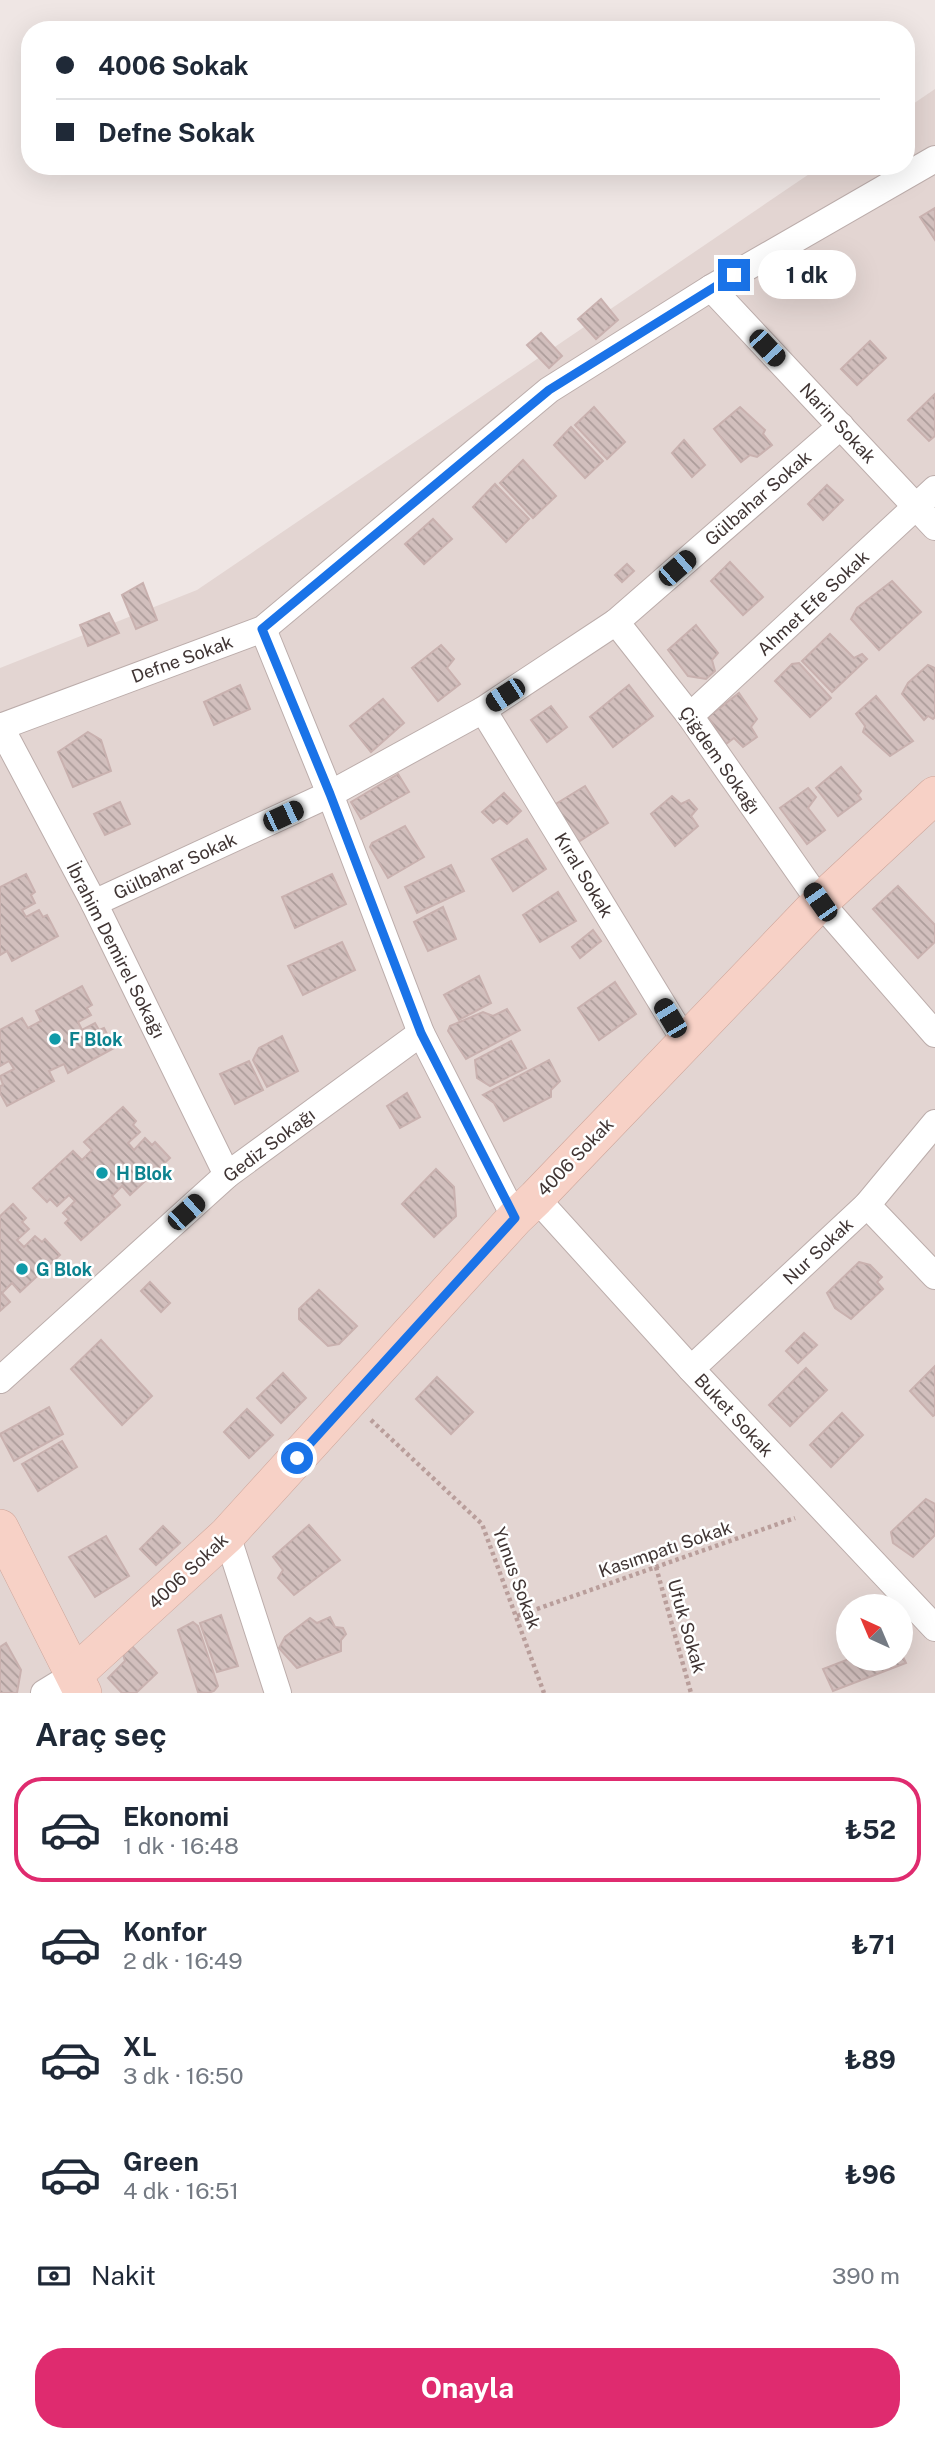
<!DOCTYPE html>
<html lang="tr">
<head>
<meta charset="utf-8">
<style>
  body { margin:0; font-family:"Public Sans",sans-serif; background:#f6f6f7; color:#1f2937; height:100vh; display:flex; flex-direction:column; font-size:26px; white-space:nowrap }
  * { box-sizing:border-box; margin:0 }
  p { font-size:23px; color:#747a83 }
  .icon { flex:none; width:38px; height:38px; fill:none; stroke:currentColor; stroke-width:2; stroke-linecap:round; stroke-linejoin:round }
  .map { position:relative; height:1693px; overflow:hidden }
  .sheet { display:flex; flex-direction:column; background:#fff; flex:1 }
  .sheet>* { flex:none }
  .guide { position:absolute; left:21px; top:21px; width:894px; height:154px; border-radius:28px; box-shadow:0 7px 28px #0002; display:grid; align-content:center; height:154px; padding:0 35px; background:#fff }
  .needle { width:46px; rotate:316deg }
  .tools { position:absolute; left:836px; top:1594px; display:grid; gap:14px }
  .tools a { display:grid; place-items:center; width:77px; height:77px; border-radius:50%; background:#fff; box-shadow:0 7px 28px #0002; font-size:35px }
  .end { position:absolute; width:32px; height:32px; margin:-16px; border:9px solid #1a73e8; background:#fff; box-shadow:0 0 0 4px #fff }
  .from { border-radius:50% }
  .bubble { position:absolute; height:49px; border-radius:24px; background:#fff; box-shadow:0 7px 28px #0002; font-size:23px; font-weight:700; line-height:49px; text-align:center }
  .car { position:absolute; width:21px; height:42px; margin:-21px -10px; border-radius:9px; box-shadow:0 0 5px 2px #0007; background:linear-gradient(#222 24%,#8ab4d8 0 40%,#222 0 76%,#8ab4d8 0 86%,#222 0) }
  .guide b { display:flex; align-items:center; gap:24px; height:66px; font-size:26px }
  .guide b+b { border-top:2px solid #e0e1e3 }
  .guide i { width:18px; height:18px; background:#1f2937 }
  ul { padding:0; list-style:none }
  li { display:flex; align-items:center; gap:21px; height:105px; margin:0 14px 10px; padding:0 21px; border:4px solid transparent; border-radius:28px }
  li div { flex:1 }
  li b { display:block; font-size:26px }
  li em { font-style:normal; font-weight:700 }
  li.current { border-color:#df2b6f }
  li>.icon { width:63px; height:63px; stroke-width:1.5 }
  h2 { padding:0 35px; font-size:32px; line-height:84px }
  .pay { display:flex; align-items:center; gap:18px; height:77px; padding:0 35px; font-size:26px }
  .pay p { margin-inline-start:auto }
  .primary-button { display:flex; gap:14px; margin-top:auto; padding:14px 35px }
  .primary-button a { flex:1; height:80px; border-radius:28px; background:#df2b6f; color:#fff; font-size:28px; font-weight:700; line-height:80px; text-align:center }
  .map>svg:first-child { display:block }
</style>
</head>
<body>
<div class="map">
<svg width="935" height="1693" viewBox="0 0 935 1693">
  <defs>
    <pattern id="building-back-hatch" width="6" height="6" patternUnits="userSpaceOnUse" patternTransform="scale(1.75)"><rect width="6" height="6" fill="#d2bfbd"/><path d="M-1 5l2 2M0 0l6 6M5-1l2 2" fill="none" stroke="#ac9c9a"/></pattern>
  </defs>
  <rect width="100%" height="100%" fill="#efe6e4"/>
  <path fill="#e3d5d2" fill-rule="evenodd" d="M935,89V1693H0V668L197,590L821,166H906L907,108ZM849,1606H901V1659H849Z"/>
  <g fill="url(#building-back-hatch)" stroke="#c9b1af" stroke-width="2">
    <polygon points="935,208 935,240 920,217"/>
    <polygon points="601,299 618,320 596,339 578,319"/>
    <polygon points="541,333 562,356 549,368 527,345"/>
    <polygon points="870,341 886,358 857,385 841,369"/>
    <polygon points="935,394 935,436 929,441 908,420"/>
    <polygon points="594,407 625,442 607,459 575,425"/>
    <polygon points="740,407 765,430 763,434 772,445 757,457 750,455 741,462 714,429"/>
    <polygon points="571,427 603,461 585,478 554,445"/>
    <polygon points="684,440 705,465 692,477 672,453"/>
    <polygon points="523,460 556,496 533,518 500,483"/>
    <polygon points="495,484 529,519 506,542 473,507"/>
    <polygon points="827,485 843,500 823,520 808,504"/>
    <polygon points="433,519 452,539 424,564 405,544"/>
    <polygon points="730,562 763,597 743,615 711,581"/>
    <polygon points="627,564 634,571 622,582 615,575"/>
    <polygon points="892,581 921,612 879,650 851,619 857,608"/>
    <polygon points="143,583 157,620 136,629 122,595"/>
    <polygon points="109,613 119,633 88,646 80,625"/>
    <polygon points="696,625 718,653 712,660 715,671 706,679 688,676 668,650"/>
    <polygon points="830,634 854,658 862,654 867,659 832,692 802,661"/>
    <polygon points="441,645 454,659 447,668 460,684 438,701 412,668"/>
    <polygon points="799,663 831,698 810,717 775,681 792,664"/>
    <polygon points="928,665 935,668 935,717 933,719 928,716 924,720 902,694 908,683"/>
    <polygon points="240,685 250,709 214,725 204,702"/>
    <polygon points="629,685 653,716 613,747 590,717"/>
    <polygon points="739,693 757,719 751,727 757,737 743,747 734,738 726,744 708,717"/>
    <polygon points="876,696 913,741 890,756 863,732 865,726 856,714"/>
    <polygon points="383,699 404,723 371,752 350,726"/>
    <polygon points="551,706 567,727 547,742 531,720"/>
    <polygon points="88,732 101,740 111,771 73,787 58,752"/>
    <polygon points="841,767 861,791 858,795 861,799 838,816 816,788"/>
    <polygon points="398,774 409,792 361,819 351,802"/>
    <polygon points="585,786 608,823 575,844 554,805"/>
    <polygon points="808,788 816,797 808,808 825,830 807,844 780,808"/>
    <polygon points="504,793 521,811 507,824 500,818 493,823 482,812"/>
    <polygon points="672,796 681,804 689,800 697,809 691,816 698,826 675,846 651,814"/>
    <polygon points="120,802 130,824 105,835 94,814"/>
    <polygon points="405,826 424,857 388,878 370,847 372,843"/>
    <polygon points="527,839 546,869 513,891 492,859"/>
    <polygon points="451,865 464,891 417,913 405,887"/>
    <polygon points="26,874 35,892 31,895 35,903 22,910 26,917 39,910 43,917 47,915 58,936 12,961 7,951 0,955 0,887"/>
    <polygon points="332,874 346,904 295,928 282,897"/>
    <polygon points="898,886 935,925 935,942 918,958 873,909"/>
    <polygon points="558,892 576,921 540,942 523,915"/>
    <polygon points="443,907 456,939 428,951 414,922"/>
    <polygon points="593,930 601,941 580,958 572,947"/>
    <polygon points="342,942 355,970 303,995 288,966"/>
    <polygon points="479,976 491,1003 459,1020 444,995"/>
    <polygon points="615,982 636,1014 599,1040 578,1008"/>
    <polygon points="82,986 92,1005 87,1008 91,1015 78,1022 82,1030 95,1023 99,1030 104,1028 114,1048 68,1073 64,1064 49,1071 54,1081 7,1106 0,1093 0,1086 3,1085 0,1076 14,1069 9,1061 0,1066 0,1030 22,1018 28,1028 41,1021 36,1011"/>
    <polygon points="507,1009 520,1030 466,1059 448,1031 450,1026 483,1012 493,1016"/>
    <polygon points="282,1036 298,1071 267,1087 253,1060 259,1048"/>
    <polygon points="511,1041 526,1068 490,1086 477,1078 475,1060"/>
    <polygon points="549,1060 560,1081 551,1090 551,1097 504,1121 494,1103 483,1095"/>
    <polygon points="249,1061 263,1090 235,1104 220,1074"/>
    <polygon points="407,1093 420,1117 400,1128 387,1106"/>
    <polygon points="123,1107 136,1121 133,1125 140,1132 128,1143 134,1150 145,1138 152,1145 155,1142 170,1158 130,1195 122,1186 112,1196 120,1205 81,1240 65,1223 69,1219 63,1213 75,1201 69,1195 57,1206 50,1199 47,1202 33,1188 73,1151 82,1160 92,1150 84,1142"/>
    <polygon points="436,1169 454,1187 456,1216 434,1237 402,1204"/>
    <polygon points="13,1204 26,1218 22,1222 29,1229 17,1240 24,1247 35,1236 42,1242 45,1239 60,1255 20,1292 12,1283 2,1293 10,1302 0,1311 0,1216"/>
    <polygon points="859,1262 870,1265 882,1277 877,1282 883,1289 851,1319 835,1308 827,1293"/>
    <polygon points="150,1282 170,1303 161,1312 141,1291"/>
    <polygon points="319,1290 357,1326 339,1344 328,1346 299,1319 299,1309"/>
    <polygon points="804,1333 817,1345 798,1363 786,1351"/>
    <polygon points="101,1340 152,1396 122,1425 71,1369"/>
    <polygon points="935,1366 935,1415 933,1416 910,1391"/>
    <polygon points="806,1368 827,1390 790,1426 769,1405"/>
    <polygon points="283,1373 306,1398 281,1423 257,1398"/>
    <polygon points="437,1377 473,1412 451,1434 416,1399"/>
    <polygon points="49,1407 63,1434 14,1461 0,1434"/>
    <polygon points="247,1409 273,1435 249,1458 224,1432"/>
    <polygon points="842,1413 863,1435 831,1467 810,1445"/>
    <polygon points="62,1441 77,1467 38,1491 22,1464"/>
    <polygon points="926,1499 935,1504 935,1535 913,1557 893,1543 891,1532"/>
    <polygon points="309,1525 340,1560 294,1595 278,1578 283,1570 273,1557"/>
    <polygon points="163,1526 180,1543 156,1565 140,1549"/>
    <polygon points="106,1536 129,1576 95,1597 69,1557"/>
    <polygon points="221,1615 238,1666 217,1672 200,1623"/>
    <polygon points="330,1617 335,1627 343,1628 346,1634 341,1640 341,1651 297,1668 279,1648 285,1637 310,1618 317,1623"/>
    <polygon points="193,1622 198,1626 218,1686 214,1691 208,1693 198,1692 178,1630"/>
    <polygon points="6,1643 21,1670 17,1693 0,1693 0,1647"/>
    <polygon points="132,1646 157,1673 136,1693 122,1693 108,1678 125,1661 123,1654"/>
    <polygon points="901,1653 906,1663 833,1691 823,1669 849,1659 901,1659"/>
  </g>
  <g fill="none" stroke-linecap="round" stroke-linejoin="round">
    <defs>
      <g id="street">
        <polyline points="711,288 935,527"/>
        <polyline points="616,622 690,716 820,902 935,1034"/>
        <polyline points="263,629 330,794 421,1033 515,1218"/>
        <polyline points="483,710 685,1041"/>
        <polyline points="690,716 935,489"/>
        <polyline points="0,726 94,903 227,1175"/>
        <polyline points="0,727 263,629 549,390 711,288 935,159"/>
        <polyline points="94,903 330,794 483,710 616,622 841,426"/>
        <polyline points="536,1198 691,1369 935,1628"/>
        <polyline points="867,1205 935,1276"/>
        <polyline points="691,1369 867,1205 935,1123"/>
        <polyline points="0,1380 227,1175 421,1033"/>
        <polyline points="227,1535 278,1693"/>
        <polyline points="44,1693 75,1674"/>
      </g>
      <g id="secondary">
        <polyline points="0,1528 83,1693"/>
        <polyline points="75,1674 227,1535 515,1218 536,1198 820,902 935,795"/>
      </g>
    </defs>
    <use href="#street" stroke="#bcadab" stroke-width="28"/>
    <use href="#secondary" stroke="#cda59a" stroke-width="38"/>
    <g stroke="#b99e9b" stroke-width="4.5" stroke-dasharray="3.5 3.5" stroke-linecap="butt">
      <polyline points="371,1420 482,1524 544,1693"/>
      <polyline points="656,1567 691,1693"/>
      <polyline points="517,1616 795,1518"/>
    </g>
    <use href="#street" stroke="#fff" stroke-width="26"/>
    <use href="#secondary" stroke="#f7d1c6" stroke-width="37"/>
  </g>
  <g fill="none" stroke-linecap="round" stroke-linejoin="round">
    <polyline stroke="#1a73e8" stroke-width="9" points="297,1458 515,1218 421,1033 330,794 262,629 549,390 734,275"/>
  </g>
  <g fill="#0f9aa8" stroke="#fff" stroke-width="2.5">
    <circle cx="55" cy="1039" r="7"/>
    <circle cx="102" cy="1173" r="7"/>
    <circle cx="22" cy="1269" r="7"/>
  </g>
  <g text-anchor="middle" dominant-baseline="central" stroke-width="5" stroke-linejoin="round" paint-order="stroke">
    <g font-size="18" fill="#403534" stroke="#fff">
      <text transform="translate(838 423) rotate(47)">Narin Sokak</text>
      <text transform="translate(758 498) rotate(-41)">Gülbahar Sokak</text>
      <text transform="translate(813 603) rotate(-43)">Ahmet Efe Sokak</text>
      <text transform="translate(182 659) rotate(-20)">Defne Sokak</text>
      <text transform="translate(720 760) rotate(55)">Çiğdem Sokağı</text>
      <text transform="translate(175 866) rotate(-25)">Gülbahar Sokak</text>
      <text transform="translate(584 875) rotate(59)">Kıral Sokak</text>
      <text transform="translate(116 950) rotate(63)">İbrahim Demirel Sokağı</text>
      <text transform="translate(269 1145) rotate(-37)">Gediz Sokağı</text>
      <text transform="translate(575 1157) rotate(-46)">4006 Sokak</text>
      <text transform="translate(818 1251) rotate(-43)">Nur Sokak</text>
      <text transform="translate(734 1415) rotate(47)">Buket Sokak</text>
      <text transform="translate(665 1549) rotate(-19)">Kasımpatı Sokak</text>
      <text transform="translate(188 1571) rotate(-43)">4006 Sokak</text>
      <text transform="translate(517 1578) rotate(70)">Yunus Sokak</text>
      <text transform="translate(687 1626) rotate(74)">Ufuk Sokak</text>
    </g>
    <g font-size="18" font-weight="bold" fill="#0d838f" stroke="#fff" text-anchor="start">
      <text x="69" y="1039">F Blok</text>
      <text x="116" y="1173">H Blok</text>
      <text x="36" y="1269">G Blok</text>
    </g>
  </g>
</svg>
<div class="tools">
<a><svg class="needle" viewBox="-14 -14 28 28"><path d="M0-13l5 13h-10z" fill="#e53935"/><path d="M0 13l5-13h-10z" fill="#747a83"/></svg></a>
</div>
<i class="end from" style="left:297px;top:1458px"></i>
<i class="end" style="left:734px;top:275px"></i>
<div class="bubble" style="left:758px;top:250px;width:98px">1 dk</div>
<i class="car" style="left:767px;top:348px;rotate:137deg"></i>
<i class="car" style="left:677px;top:568px;rotate:49deg"></i>
<i class="car" style="left:505px;top:695px;rotate:237deg"></i>
<i class="car" style="left:283px;top:816px;rotate:65deg"></i>
<i class="car" style="left:820px;top:902px;rotate:325deg"></i>
<i class="car" style="left:670px;top:1018px;rotate:329deg"></i>
<i class="car" style="left:186px;top:1212px;rotate:48deg"></i>
<div class="guide">
<b><i class="from"></i>4006 Sokak</b>
<b><i></i>Defne Sokak</b>
</div>
</div>
<section class="sheet">
<h2>Araç seç</h2>
<ul>
<li class="current"><svg class="icon" aria-label="car" viewBox="0 0 24 24"><path d="M5 17H2v-5l4-1 3-4h7l3 4 3 1v5h-3M9 17h6M6 11h13"/><circle cx="7" cy="17" r="2"/><circle cx="17" cy="17" r="2"/></svg><div><b>Ekonomi</b><p>1 dk · 16:48</p></div><em>₺52</em></li>
<li><svg class="icon" aria-label="car" viewBox="0 0 24 24"><path d="M5 17H2v-5l4-1 3-4h7l3 4 3 1v5h-3M9 17h6M6 11h13"/><circle cx="7" cy="17" r="2"/><circle cx="17" cy="17" r="2"/></svg><div><b>Konfor</b><p>2 dk · 16:49</p></div><em>₺71</em></li>
<li><svg class="icon" aria-label="car" viewBox="0 0 24 24"><path d="M5 17H2v-5l4-1 3-4h7l3 4 3 1v5h-3M9 17h6M6 11h13"/><circle cx="7" cy="17" r="2"/><circle cx="17" cy="17" r="2"/></svg><div><b>XL</b><p>3 dk · 16:50</p></div><em>₺89</em></li>
<li><svg class="icon" aria-label="car" viewBox="0 0 24 24"><path d="M5 17H2v-5l4-1 3-4h7l3 4 3 1v5h-3M9 17h6M6 11h13"/><circle cx="7" cy="17" r="2"/><circle cx="17" cy="17" r="2"/></svg><div><b>Green</b><p>4 dk · 16:51</p></div><em>₺96</em></li>
</ul>
<div class="pay"><svg class="icon" aria-label="cash" viewBox="0 0 24 24"><path d="M3 7h18v10H3z"/><circle cx="12" cy="12" r="2"/></svg>Nakit<p>390 m</p></div>
<div class="primary-button"><a>Onayla</a></div>
</section>
</body>
</html>
